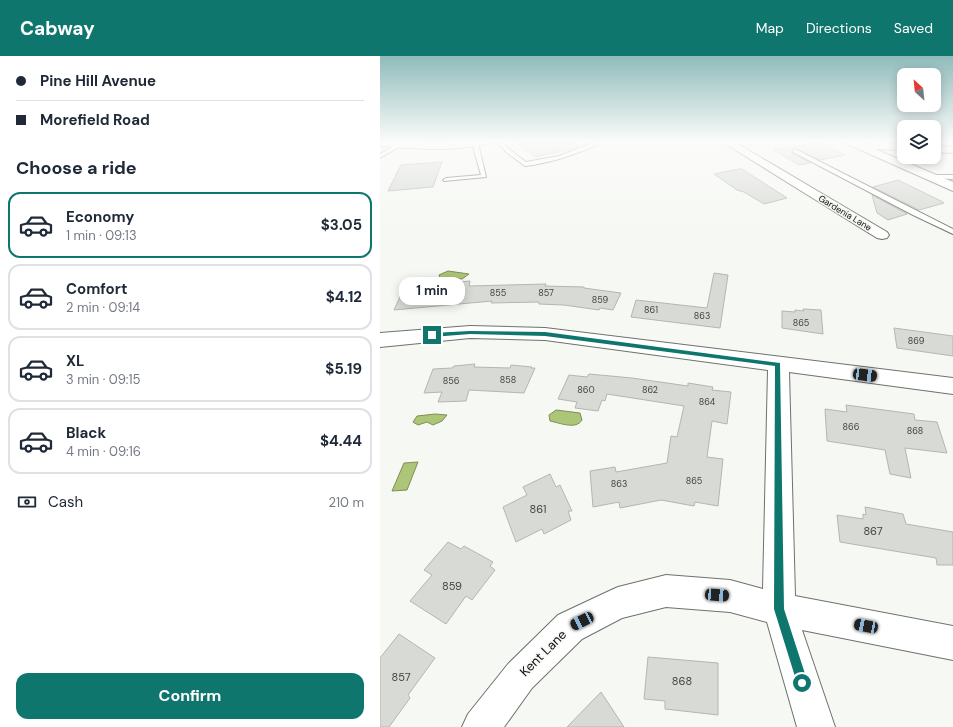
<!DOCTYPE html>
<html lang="en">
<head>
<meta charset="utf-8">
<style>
  body { margin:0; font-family:"DM Sans",sans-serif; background:#f2f2f3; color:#1f2937; height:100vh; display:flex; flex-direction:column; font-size:15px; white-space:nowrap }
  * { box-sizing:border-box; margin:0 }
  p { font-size:13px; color:#747a83 }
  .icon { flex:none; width:22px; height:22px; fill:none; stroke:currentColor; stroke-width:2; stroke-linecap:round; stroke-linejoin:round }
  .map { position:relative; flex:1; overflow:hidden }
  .drawer { display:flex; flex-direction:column; background:#fff; width:380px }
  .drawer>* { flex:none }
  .banner { display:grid; align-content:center; height:88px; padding:0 16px; background:#fff }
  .needle { width:26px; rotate:333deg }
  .tools { position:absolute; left:517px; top:12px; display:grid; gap:8px }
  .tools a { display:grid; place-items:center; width:44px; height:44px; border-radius:8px; background:#fff; box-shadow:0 2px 10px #0003; font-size:20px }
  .end { position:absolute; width:18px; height:18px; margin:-9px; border:5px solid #0f766e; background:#fff; box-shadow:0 0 0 2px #fff }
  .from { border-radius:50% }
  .bubble { position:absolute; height:28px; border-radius:12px; background:#fff; box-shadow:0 2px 10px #0003; font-size:13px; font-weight:700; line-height:28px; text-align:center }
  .car { position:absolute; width:12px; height:24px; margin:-12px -6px; border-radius:5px; box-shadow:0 0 3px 1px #0007; background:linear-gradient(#222 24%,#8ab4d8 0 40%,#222 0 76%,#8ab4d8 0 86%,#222 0) }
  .banner b { display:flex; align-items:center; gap:14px; height:38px; font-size:15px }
  .banner b+b { border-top:1px solid #e0e1e3 }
  .banner i { width:10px; height:10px; background:#1f2937 }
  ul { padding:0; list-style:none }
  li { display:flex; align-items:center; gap:12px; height:66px; margin:0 8px 6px; padding:0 8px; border:2px solid #e0e1e3; border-radius:12px }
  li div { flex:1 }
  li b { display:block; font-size:15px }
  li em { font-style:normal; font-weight:700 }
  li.selected { border-color:#0f766e }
  li>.icon { width:36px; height:36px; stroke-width:1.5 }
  h2 { padding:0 16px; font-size:18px; line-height:48px }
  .pay { display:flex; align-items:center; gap:10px; height:44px; padding:0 16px; font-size:15px }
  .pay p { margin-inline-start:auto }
  .button { display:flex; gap:8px; margin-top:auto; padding:8px 16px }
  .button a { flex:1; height:46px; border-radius:12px; background:#0f766e; color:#fff; font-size:16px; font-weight:700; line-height:46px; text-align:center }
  header { display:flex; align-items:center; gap:24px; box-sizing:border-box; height:56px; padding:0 20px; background:#0f766e; color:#fff }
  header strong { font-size:19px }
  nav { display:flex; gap:22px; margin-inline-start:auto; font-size:14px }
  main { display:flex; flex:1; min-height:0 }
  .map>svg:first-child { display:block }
</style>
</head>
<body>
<header>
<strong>Cabway</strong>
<nav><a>Map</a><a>Directions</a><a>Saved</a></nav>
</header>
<main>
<section class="drawer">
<div class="banner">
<b><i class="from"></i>Pine Hill Avenue</b>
<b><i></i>Morefield Road</b>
</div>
<h2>Choose a ride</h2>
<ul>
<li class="selected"><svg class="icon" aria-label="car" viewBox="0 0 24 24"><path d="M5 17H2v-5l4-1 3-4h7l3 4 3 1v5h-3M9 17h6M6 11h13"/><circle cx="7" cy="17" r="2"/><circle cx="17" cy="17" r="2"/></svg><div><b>Economy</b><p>1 min · 09:13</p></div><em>$3.05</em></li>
<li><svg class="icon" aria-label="car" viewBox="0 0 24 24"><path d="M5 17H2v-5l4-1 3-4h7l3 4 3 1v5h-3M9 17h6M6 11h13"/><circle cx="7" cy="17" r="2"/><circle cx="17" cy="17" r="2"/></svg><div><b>Comfort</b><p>2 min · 09:14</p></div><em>$4.12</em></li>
<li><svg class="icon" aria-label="car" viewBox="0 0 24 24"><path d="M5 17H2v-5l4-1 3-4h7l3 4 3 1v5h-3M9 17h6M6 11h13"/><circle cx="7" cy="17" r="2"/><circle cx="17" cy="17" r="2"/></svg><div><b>XL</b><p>3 min · 09:15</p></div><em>$5.19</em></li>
<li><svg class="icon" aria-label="car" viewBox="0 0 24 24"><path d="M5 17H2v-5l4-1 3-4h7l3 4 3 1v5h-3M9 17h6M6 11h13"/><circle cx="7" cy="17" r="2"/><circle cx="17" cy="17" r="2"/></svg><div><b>Black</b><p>4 min · 09:16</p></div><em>$4.44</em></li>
</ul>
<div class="pay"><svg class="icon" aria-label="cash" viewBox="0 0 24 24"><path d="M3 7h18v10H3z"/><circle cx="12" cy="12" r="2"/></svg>Cash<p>210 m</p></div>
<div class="button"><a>Confirm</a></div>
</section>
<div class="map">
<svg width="573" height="671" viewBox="0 0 573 671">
  <rect width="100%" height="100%" fill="#f6f8f3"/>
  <g fill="#adc577" stroke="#7e8f58">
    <polygon points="68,215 89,218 82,223 72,222 61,224 59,219"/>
    <path d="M176,354L200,357L202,364C196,374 180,367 170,365L169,359Z"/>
    <polygon points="55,358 67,359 62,365 53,369 47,366 38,369 33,366 37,360"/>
    <polygon points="38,406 27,434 12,435 24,407"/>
  </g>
  <g fill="#d8dad5" stroke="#b4b6b1">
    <polygon points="133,85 197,85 198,91 156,101"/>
    <polygon points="439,86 465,99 440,104 414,92 412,94 412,97 430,107 419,109 394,94"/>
    <polygon points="62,106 53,131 8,135 21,109"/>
    <polygon points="359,113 362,113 407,142 384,148 364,136 357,134 334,118"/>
    <polygon points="518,124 563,146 564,147 539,154 493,131"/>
    <polygon points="492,139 527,158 508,164 497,157"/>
    <polygon points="334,217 348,219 340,272 251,261 256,244 327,252"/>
    <polygon points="90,225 89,230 166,228 165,230 204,231 204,232 241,237 233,254 220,252 219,254 184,249 159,248 159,246 111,247 112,245 14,254 24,232"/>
    <polygon points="423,253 441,254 443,278 402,272 402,255 415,256 415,254 424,255"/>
    <polygon points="514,272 573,280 573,300 517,292"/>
    <polygon points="95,308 94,311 130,312 131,309 152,311 151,312 155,312 144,337 89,334 86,345 58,346 62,336 44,337 53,313 72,312 74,310"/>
    <polygon points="209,318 252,322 308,330 308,327 333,331 332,334 351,336 347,368 332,365 327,401 343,403 338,450 315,446 314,450 281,444 240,452 239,446 213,451 210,415 235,411 236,416 287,407 291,380 297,381 304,350 227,338 225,345 222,344 218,355 195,352 197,346 178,343 189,319 207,321"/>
    <polygon points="466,349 534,358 535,364 557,366 567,397 525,392 531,422 510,418 505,394 447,385 445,353 467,356"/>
    <polygon points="170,418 176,431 180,429 192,455 188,455 191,464 164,478 162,473 136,486 123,451 147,439 143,431"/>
    <polygon points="485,451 523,458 526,468 573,476 573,509 557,509 556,502 460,486 457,459 483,463 483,458 486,459"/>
    <polygon points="68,486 81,493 84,490 113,506 110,510 115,514 92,544 86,540 66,568 30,545 52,519 44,514"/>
    <polygon points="19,578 55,602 28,639 30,642 9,671 0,671 0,602"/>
    <polygon points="268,601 338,607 338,659 285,653 285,645 264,643"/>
    <polygon points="221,636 244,671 187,671"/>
  </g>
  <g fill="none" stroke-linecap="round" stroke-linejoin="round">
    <defs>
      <g id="lane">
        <polygon points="95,85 98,87 106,121 64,125 63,124 66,122 101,119 92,87"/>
        <path d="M117,85H121L130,94L146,106L179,100L213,87L214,85H219L217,89C194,99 170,107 145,110L126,96Z"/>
        <polygon points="19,87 24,88 0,102 0,98"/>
        <polygon points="415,93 573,173 573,178 533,159 413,96 413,94"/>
        <polygon points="546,119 573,119 573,123 548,122 546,121"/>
      </g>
      <g id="street">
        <path d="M0,85L52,87L110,85L109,87C73,96 37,93 0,90Z"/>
        <polygon points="341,85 353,85 507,176 509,179 507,182 502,183 497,182"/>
        <polygon points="464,85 477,85 485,88 490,86 524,88 524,94 495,93 573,126 573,135 465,87"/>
        <polygon points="554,90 573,91 573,97 554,96"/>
        <polygon points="90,270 165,272 573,322 573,338 409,316 415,540 573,570 573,604 422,574 455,671 417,671 387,566 350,556 286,551 242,562 202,583 152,632 124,671 82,671 88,658 128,608 178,559 227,536 238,531 286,519 350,524 383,533 388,314 165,284 90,282 0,291 0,277"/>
      </g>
    </defs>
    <use href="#lane" stroke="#6f716c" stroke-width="2"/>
    <use href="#street" stroke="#6f716c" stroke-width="2"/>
    <use href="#lane" fill="#fff" fill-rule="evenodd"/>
    <use href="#street" fill="#fff" fill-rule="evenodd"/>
  </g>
  <linearGradient id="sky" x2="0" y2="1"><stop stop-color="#90bbbb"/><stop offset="0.48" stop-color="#fbfcfa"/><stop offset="1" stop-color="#fbfcfa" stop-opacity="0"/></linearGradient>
  <rect width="573" height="178" fill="url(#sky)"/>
  <polygon fill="#0f766e" points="90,275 165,276 400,307 404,553 428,627 426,631 422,632 419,631 417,627 394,553 395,310 165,280 90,278 52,281 49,279 52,277"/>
  <g text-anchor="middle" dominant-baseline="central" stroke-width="3" stroke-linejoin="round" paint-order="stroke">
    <g font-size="9" fill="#111210" stroke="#f6f8f3">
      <text transform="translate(465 157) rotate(31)">Gardenia Lane</text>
    </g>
    <g font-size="9" fill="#434441">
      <text x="118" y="237">855</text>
      <text x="166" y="237">857</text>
      <text x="220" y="244">859</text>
      <text x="271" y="254">861</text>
      <text x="322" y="260">863</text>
      <text x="421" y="267">865</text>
      <text x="536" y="285">869</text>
      <text x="128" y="324">858</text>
      <text x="71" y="325">856</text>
      <text x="206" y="334">860</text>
      <text x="270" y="334">862</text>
      <text x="327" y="346">864</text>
      <text x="471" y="371">866</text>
      <text x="535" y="375">868</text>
      <text x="314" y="425">865</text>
      <text x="239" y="428">863</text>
    </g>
    <g font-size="11" fill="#434441">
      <text x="158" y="453">861</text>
      <text x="493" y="475">867</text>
      <text x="72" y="530">859</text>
      <text x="21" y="621">857</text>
      <text x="302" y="625">868</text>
    </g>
    <g font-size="13" fill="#111210" stroke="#f6f8f3">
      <text transform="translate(163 597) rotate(-45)">Kent Lane</text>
    </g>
  </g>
</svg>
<div class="tools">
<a><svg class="needle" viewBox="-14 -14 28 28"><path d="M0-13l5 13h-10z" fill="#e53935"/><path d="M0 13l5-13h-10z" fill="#747a83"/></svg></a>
<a><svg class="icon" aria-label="layers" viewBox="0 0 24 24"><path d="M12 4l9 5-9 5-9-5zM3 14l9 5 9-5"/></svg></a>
</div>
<i class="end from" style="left:422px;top:627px"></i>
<i class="end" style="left:52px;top:279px"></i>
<div class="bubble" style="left:19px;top:221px;width:66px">1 min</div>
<i class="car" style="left:485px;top:319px;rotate:97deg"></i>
<i class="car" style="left:337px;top:539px;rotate:94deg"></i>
<i class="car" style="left:202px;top:565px;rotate:244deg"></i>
<i class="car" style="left:486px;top:570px;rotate:281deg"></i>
</div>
</main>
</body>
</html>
